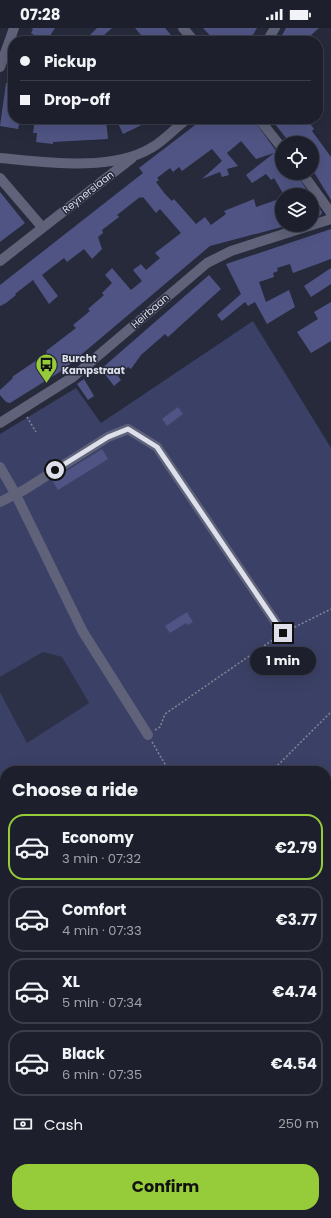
<!DOCTYPE html>
<html lang="en">
<head>
<meta charset="utf-8">
<style>
  body { margin:0; font-family:Poppins,sans-serif; background:#2a2d38; color:#f1f3f6; height:100vh; display:flex; flex-direction:column; font-size:15px; white-space:nowrap }
  * { box-sizing:border-box; margin:0 }
  p { font-size:13px; color:#a0a3a9 }
  .icon { flex:none; width:22px; height:22px; fill:none; stroke:currentColor; stroke-width:2; stroke-linecap:round; stroke-linejoin:round }
  .map { position:relative; flex:1; overflow:hidden }
  .drawer { position:absolute; left:0px; top:738px; width:331px; height:452px; display:flex; flex-direction:column; background:#1d202c; border-radius:16px 16px 0 0; box-shadow:0 4px 16px #0002,0 0 0 1px #3b3e48 }
  .drawer>* { flex:none }
  .banner { position:absolute; left:8px; top:8px; width:315px; height:88px; border-radius:16px; box-shadow:0 4px 16px #0002,0 0 0 1px #3b3e48; display:grid; align-content:center; height:88px; padding:0 12px; background:#1d202c }
  .fabs { position:absolute; left:275px; top:108px; display:grid; gap:8px }
  .fabs a { display:grid; place-items:center; width:44px; height:44px; border-radius:50%; background:#1d202c; box-shadow:0 4px 16px #0002,0 0 0 1px #3b3e48; font-size:20px }
  .end { position:absolute; width:18px; height:18px; margin:-9px; border:5px solid #dddfeb; background:#111; box-shadow:0 0 0 2px #111 }
  .from { border-radius:50% }
  .bubble { position:absolute; height:28px; border-radius:14px; background:#1d202c; box-shadow:0 4px 16px #0002,0 0 0 1px #3b3e48; font-size:13px; font-weight:700; line-height:28px; text-align:center }
  .banner b { display:flex; align-items:center; gap:14px; height:38px; font-size:15px }
  .banner b+b { border-top:1px solid #3b3e48 }
  .banner i { width:10px; height:10px; background:#f1f3f6 }
  ul { padding:0; list-style:none }
  li { display:flex; align-items:center; gap:12px; height:66px; margin:0 8px 6px; padding:0 4px; border:2px solid #3b3e48; border-radius:16px }
  li div { flex:1 }
  li b { display:block; font-size:15px }
  li em { font-style:normal; font-weight:700 }
  li.current { border-color:#96cc39 }
  li>.icon { width:36px; height:36px; stroke-width:1.5 }
  h2 { padding:0 12px; font-size:18px; line-height:48px }
  .pay { display:flex; align-items:center; gap:10px; height:44px; padding:0 12px; font-size:15px }
  .pay p { margin-inline-start:auto }
  .action { display:flex; gap:8px; margin-top:auto; padding:8px 12px }
  .action a { flex:1; height:46px; border-radius:16px; background:#96cc39; color:#111; font-size:16px; font-weight:700; line-height:46px; text-align:center }
  .status { display:flex; justify-content:space-between; align-items:center; height:28px; padding:0 20px; background:#1d202c; direction:ltr }
  .status svg { height:11px; fill:currentColor }
  .map>svg:first-child { display:block }
</style>
</head>
<body>
<div class="status"><b>07:28</b><svg viewBox="0 0 49 12"><path d="M0 12V9h3v3zM5 12V6h3v6zM10 12V3h3v9zM15 12V0h3v12zM26 1h20v11H26zM47 4h2v5h-2z"/></svg></div>
<div class="map">
<svg width="331" height="1190" viewBox="0 0 331 1190">
  <rect width="100%" height="100%" fill="#272a3b"/>
  <g fill="#2d3148">
    <polygon points="43,624 62,629 89,675 27,715 0,664 0,649"/>
    <polygon points="0,920 5,925 5,984 0,990"/>
  </g>
  <g fill="#3b4066">
    <polygon points="253,293 331,420 331,782 326,786 326,743 5,743 5,925 0,920 0,664 27,715 89,675 62,629 43,624 0,649 0,406 76,360 101,395"/>
    <polygon points="5,984 5,1094 0,1099 0,990"/>
  </g>
  <polygon fill="#0e0c35" points="331,782 331,1190 0,1190 0,1099 5,1094 5,1185 326,1185 326,786"/>
  <g fill="none" stroke-linecap="round" stroke-linejoin="round">
    <g stroke="#bdc5f2" stroke-width="1" stroke-dasharray="5 4" stroke-linecap="butt">
      <polyline points="326,1117 331,1113"/>
      <polyline points="244,1190 248,1185"/>
    </g>
  </g>
  <g fill="#4f5484">
    <polygon points="31,0 55,0 48,11 42,7 40,11 31,5 33,1"/>
    <polygon points="97,0 112,0 102,9 106,13 97,13 90,7"/>
    <polygon points="135,0 165,0 176,13 146,13"/>
    <polygon points="203,0 257,0 249,13 215,13"/>
    <polygon points="286,0 319,0 309,9 313,13 279,13"/>
    <polygon points="6,55 13,56 13,91 20,92 18,101 0,98"/>
    <polygon points="89,91 106,91 108,111 53,114 53,116 36,114 37,105 33,105 35,92 65,96 65,93 73,92 73,94 89,93"/>
    <polygon points="116,91 154,91 123,106"/>
    <polygon points="203,91 253,91 277,124 282,127 282,145 296,145 310,167 284,167 274,150 271,152 266,146 252,155 246,147 274,125 256,131 241,113 227,125 238,138 227,141 229,147 222,149 220,144 202,151 222,133 212,121 182,143 179,139 173,144 170,140 157,150 159,152 156,154 165,166 172,173 174,171 196,196 205,189 211,197 226,186 224,183 254,171 256,179 282,170 282,199 210,218 63,342 10,375 6,374 0,367 0,362 13,350 12,349 47,325 46,323 76,300 73,297 90,283 88,281 104,267 102,265 112,255 105,247 112,240 131,262 142,253 133,242 141,236 146,242 160,230 155,225 181,205 160,181 156,185 143,169 141,170 140,169 117,187 119,189 102,202 103,205 98,209 102,221 92,231 84,221 67,234 64,230 42,247 58,268 49,276 33,252 15,266 16,267 6,275 0,278 0,257 143,145 139,140"/>
    <polygon points="271,91 307,91 314,101 312,103 331,129 331,172 312,141 312,115 290,115"/>
    <polygon points="0,164 25,195 0,214"/>
    <polygon points="312,170 322,184 321,187 312,189"/>
    <polygon points="331,201 331,231 293,245 290,236 277,240 278,243 273,245 274,249 259,254 266,274 289,262 295,279 267,296 255,274 248,278 245,274 222,293 217,287 241,266 226,236"/>
    <polygon points="331,240 331,256 311,269 304,258"/>
    <polygon points="209,247 221,261 168,309 165,306 141,327 131,341 128,339 118,348 121,352 114,358 101,341"/>
    <polygon points="331,274 331,313 311,325 297,304 318,291 314,284"/>
    <polygon points="84,351 94,368 88,372 77,356"/>
    <polygon points="178,379 183,386 167,398 162,391"/>
    <polygon points="102,421 108,431 58,462 52,452"/>
    <polygon points="187,584 193,594 187,597 186,595 170,605 165,598"/>
  </g>
  <g fill="none" stroke-linecap="round" stroke-linejoin="round">
    <g stroke="#848695" stroke-width="1.5" stroke-dasharray="2 2" stroke-linecap="butt">
      <polyline points="27,389 36,404"/>
      <polyline points="291,601 331,581"/>
      <polyline points="155,702 160,699 165,686 274,611"/>
      <polyline points="152,714 169,743"/>
      <polyline points="272,743 331,684"/>
      <polyline points="0,1018 5,1013"/>
    </g>
    <g stroke="#5f6278" stroke-width="10">
      <polyline points="183,0 194,13"/>
      <polyline points="267,13 275,0"/>
      <polyline points="0,39 14,0"/>
      <polyline points="259,91 282,120"/>
      <path d="M0,130C45,134 111,144 151,120C164,113 175,100 187,91"/>
      <polyline points="302,145 331,185"/>
      <polyline points="0,150 42,199"/>
      <polyline points="312,197 331,191"/>
      <polyline points="0,233 132,130"/>
      <polyline points="0,395 73,349 207,235 231,223 312,197"/>
      <polyline points="0,439 15,465 83,604 148,707"/>
      <polyline points="0,474 24,462 108,409 128,401 157,419 283,605"/>
    </g>
  </g>
  <g fill="none" stroke-linecap="round" stroke-linejoin="round">
    <polyline stroke="#dddfeb" stroke-width="5" points="55,442 108,409 128,401 157,419 283,605"/>
  </g>
  <defs>
    <symbol id="bus-pin" viewBox="-11 -11 22 30"><path d="M0 17L-7.5 6A9.5 9.5 0 1 1 7.5 6Z" fill="#96cc39" stroke="#272a3b"/><path d="M-5-6H5V4H4V6H2V4H-2V6H-4V4H-5ZM-3.5-4V0h7V-4ZM-3.5 1.2v1.5H-2V1.2ZM2 1.2v1.5H3.5V1.2Z" fill="#111"/></symbol>
  </defs>
  <g fill-rule="evenodd">
    <use href="#bus-pin" x="34" y="324" width="25" height="34"/>
  </g>
  <g text-anchor="middle" dominant-baseline="central" stroke-width="3" stroke-linejoin="round" paint-order="stroke">
    <g font-size="10" fill="#dddfeb" stroke="#272a3b">
      <text transform="translate(88 164) rotate(-38)">Reynerslaan</text>
      <text transform="translate(150 283) rotate(-41)">Heirbaan</text>
    </g>
    <g font-size="10" font-weight="bold" fill="#dddfeb" stroke="#272a3b" text-anchor="start">
      <text x="62" y="330">Burcht<tspan x="62" dy="12">Kampstraat</tspan></text>
    </g>
  </g>
</svg>
<div class="fabs">
<a><svg class="icon" aria-label="locate" viewBox="0 0 24 24"><circle cx="12" cy="12" r="6"/><path d="M12 2v4M12 18v4M2 12h4M18 12h4"/></svg></a>
<a><svg class="icon" aria-label="layers" viewBox="0 0 24 24"><path d="M12 4l9 5-9 5-9-5zM3 14l9 5 9-5"/></svg></a>
</div>
<i class="end from" style="left:55px;top:442px"></i>
<i class="end" style="left:283px;top:605px"></i>
<div class="bubble" style="left:250px;top:619px;width:66px">1 min</div>
<div class="banner">
<b><i class="from"></i>Pickup</b>
<b><i></i>Drop-off</b>
</div>
<section class="drawer">
<h2>Choose a ride</h2>
<ul>
<li class="current"><svg class="icon" aria-label="car" viewBox="0 0 24 24"><path d="M5 17H2v-5l4-1 3-4h7l3 4 3 1v5h-3M9 17h6M6 11h13"/><circle cx="7" cy="17" r="2"/><circle cx="17" cy="17" r="2"/></svg><div><b>Economy</b><p>3 min · 07:32</p></div><em>€2.79</em></li>
<li><svg class="icon" aria-label="car" viewBox="0 0 24 24"><path d="M5 17H2v-5l4-1 3-4h7l3 4 3 1v5h-3M9 17h6M6 11h13"/><circle cx="7" cy="17" r="2"/><circle cx="17" cy="17" r="2"/></svg><div><b>Comfort</b><p>4 min · 07:33</p></div><em>€3.77</em></li>
<li><svg class="icon" aria-label="car" viewBox="0 0 24 24"><path d="M5 17H2v-5l4-1 3-4h7l3 4 3 1v5h-3M9 17h6M6 11h13"/><circle cx="7" cy="17" r="2"/><circle cx="17" cy="17" r="2"/></svg><div><b>XL</b><p>5 min · 07:34</p></div><em>€4.74</em></li>
<li><svg class="icon" aria-label="car" viewBox="0 0 24 24"><path d="M5 17H2v-5l4-1 3-4h7l3 4 3 1v5h-3M9 17h6M6 11h13"/><circle cx="7" cy="17" r="2"/><circle cx="17" cy="17" r="2"/></svg><div><b>Black</b><p>6 min · 07:35</p></div><em>€4.54</em></li>
</ul>
<div class="pay"><svg class="icon" aria-label="cash" viewBox="0 0 24 24"><path d="M3 7h18v10H3z"/><circle cx="12" cy="12" r="2"/></svg>Cash<p>250 m</p></div>
<div class="action"><a>Confirm</a></div>
</section>
</div>
</body>
</html>
